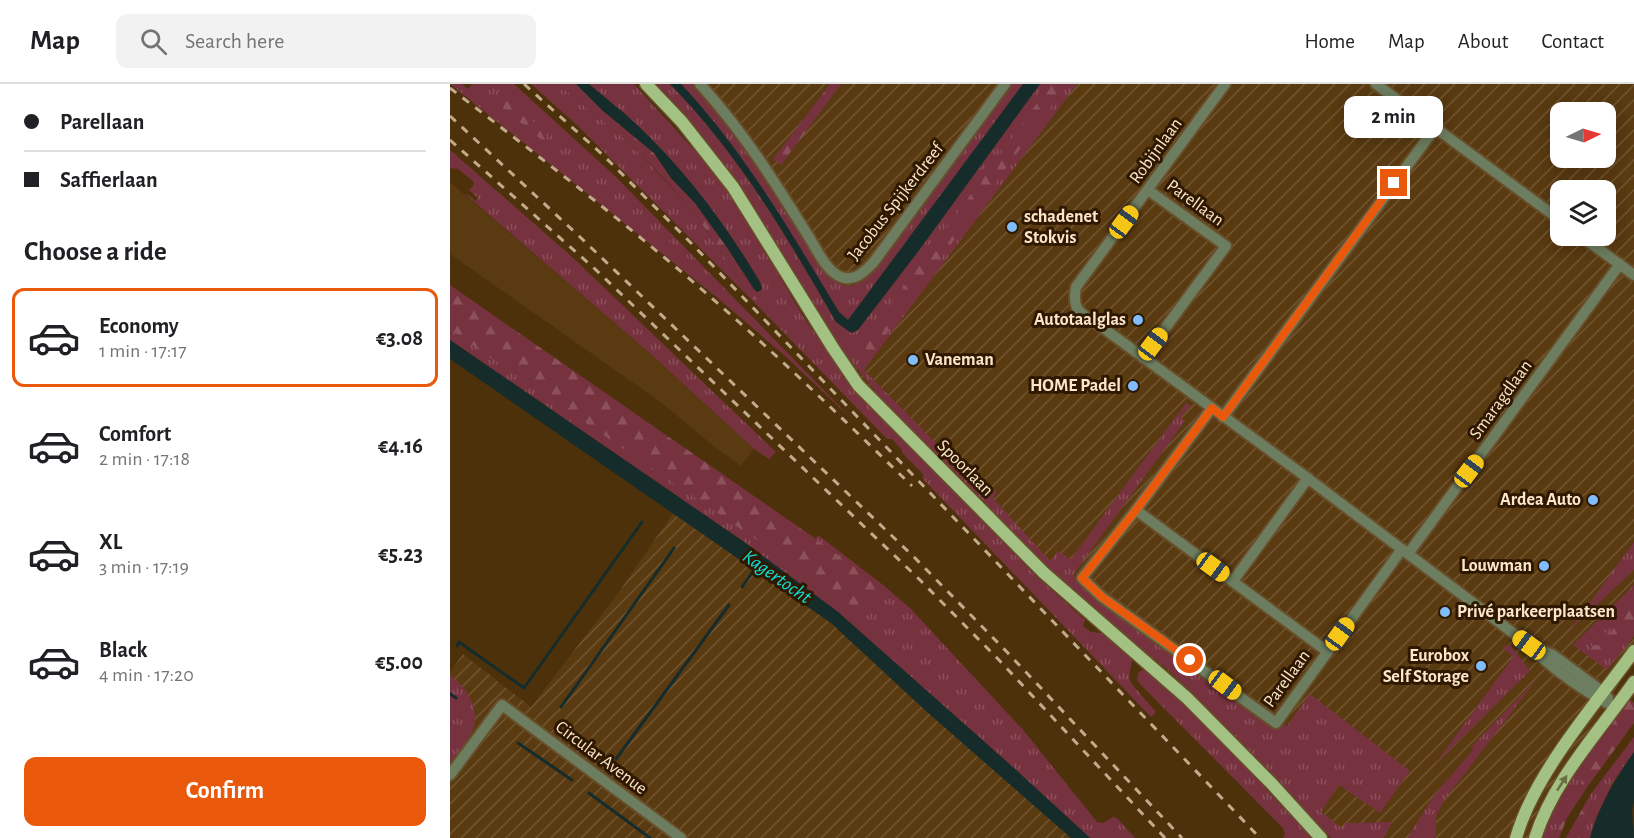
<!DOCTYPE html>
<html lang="en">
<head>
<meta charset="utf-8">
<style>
  body { margin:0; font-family:"Alegreya Sans",sans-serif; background:#f2f2f2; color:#202124; height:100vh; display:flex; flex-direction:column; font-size:22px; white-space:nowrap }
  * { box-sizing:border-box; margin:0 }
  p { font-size:20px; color:#757577 }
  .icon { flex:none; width:33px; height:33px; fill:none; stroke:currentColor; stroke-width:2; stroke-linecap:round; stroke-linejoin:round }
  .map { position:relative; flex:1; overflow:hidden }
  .side { display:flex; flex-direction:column; background:#fff; width:450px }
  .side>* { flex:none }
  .top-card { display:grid; align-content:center; height:132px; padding:0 24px; background:#fff }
  .needle { width:39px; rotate:85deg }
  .controls { position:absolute; left:1100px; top:18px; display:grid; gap:12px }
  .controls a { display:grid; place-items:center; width:66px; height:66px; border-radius:12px; background:#fff; box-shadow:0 3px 15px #0003; font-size:30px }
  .end { position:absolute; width:27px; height:27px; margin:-14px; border:8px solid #ea580c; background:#fff; box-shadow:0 0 0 3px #fff }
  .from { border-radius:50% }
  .bubble { position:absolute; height:42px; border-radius:12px; background:#fff; box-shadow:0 3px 15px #0003; font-size:20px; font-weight:600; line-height:42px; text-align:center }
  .car { position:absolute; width:18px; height:36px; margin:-18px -9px; border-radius:8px; box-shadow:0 0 4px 2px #0007; background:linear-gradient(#f5c518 24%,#345 0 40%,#f5c518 0 76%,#345 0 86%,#f5c518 0) }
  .top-card b { display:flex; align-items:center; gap:21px; height:57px; font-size:22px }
  .top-card b+b { border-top:2px solid #e0e0e0 }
  .top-card i { width:15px; height:15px; background:#202124 }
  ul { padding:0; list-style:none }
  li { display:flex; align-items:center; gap:18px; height:99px; margin:0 12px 9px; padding:0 12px; border:3px solid transparent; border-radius:12px }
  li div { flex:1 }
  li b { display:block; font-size:22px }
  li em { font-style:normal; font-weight:600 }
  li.current { border-color:#ea580c }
  li>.icon { width:54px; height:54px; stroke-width:1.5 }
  h2 { padding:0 24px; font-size:27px; line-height:72px }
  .primary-button { display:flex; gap:12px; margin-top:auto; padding:12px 24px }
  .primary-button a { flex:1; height:69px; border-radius:12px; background:#ea580c; color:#fff; font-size:24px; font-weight:600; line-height:69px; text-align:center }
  header { display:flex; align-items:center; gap:36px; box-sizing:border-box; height:84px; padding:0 30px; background:#fff; border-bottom:2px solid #e0e0e0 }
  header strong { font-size:28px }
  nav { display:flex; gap:33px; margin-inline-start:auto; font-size:21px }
  .search { width:420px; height:54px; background:#f2f2f2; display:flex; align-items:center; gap:15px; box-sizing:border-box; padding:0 21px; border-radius:12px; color:#757577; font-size:22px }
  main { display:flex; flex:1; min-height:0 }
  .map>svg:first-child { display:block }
</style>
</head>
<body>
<header>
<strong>Map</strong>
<div class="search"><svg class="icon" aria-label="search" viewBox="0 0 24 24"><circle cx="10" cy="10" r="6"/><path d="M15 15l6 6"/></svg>Search here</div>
<nav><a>Home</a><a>Map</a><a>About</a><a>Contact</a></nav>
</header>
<main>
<section class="side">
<div class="top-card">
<b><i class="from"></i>Parellaan</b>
<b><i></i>Saffierlaan</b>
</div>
<h2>Choose a ride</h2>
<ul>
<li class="current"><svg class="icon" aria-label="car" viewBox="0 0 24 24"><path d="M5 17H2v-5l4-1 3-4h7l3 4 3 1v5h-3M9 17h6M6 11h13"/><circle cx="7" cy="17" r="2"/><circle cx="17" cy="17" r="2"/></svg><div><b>Economy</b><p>1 min · 17:17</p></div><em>€3.08</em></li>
<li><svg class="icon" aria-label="car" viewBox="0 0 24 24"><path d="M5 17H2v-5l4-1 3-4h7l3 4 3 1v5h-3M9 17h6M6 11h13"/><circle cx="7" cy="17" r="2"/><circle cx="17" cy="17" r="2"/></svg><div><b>Comfort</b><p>2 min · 17:18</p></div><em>€4.16</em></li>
<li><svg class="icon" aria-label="car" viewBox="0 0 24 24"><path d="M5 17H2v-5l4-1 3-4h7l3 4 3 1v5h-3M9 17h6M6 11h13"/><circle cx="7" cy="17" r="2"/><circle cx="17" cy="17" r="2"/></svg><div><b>XL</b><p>3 min · 17:19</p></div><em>€5.23</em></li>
<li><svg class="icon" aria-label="car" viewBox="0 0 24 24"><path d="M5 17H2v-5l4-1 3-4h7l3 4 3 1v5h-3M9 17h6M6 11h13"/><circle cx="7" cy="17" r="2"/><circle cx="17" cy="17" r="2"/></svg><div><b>Black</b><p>4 min · 17:20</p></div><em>€5.00</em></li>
</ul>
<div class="primary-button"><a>Confirm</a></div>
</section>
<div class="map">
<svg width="1184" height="754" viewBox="0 0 1184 754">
  <defs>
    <pattern id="industrial-furrows" width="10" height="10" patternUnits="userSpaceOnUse" patternTransform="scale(1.5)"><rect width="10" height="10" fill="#593a11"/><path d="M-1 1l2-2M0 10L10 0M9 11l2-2" fill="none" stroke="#725632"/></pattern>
    <pattern id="grass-tufts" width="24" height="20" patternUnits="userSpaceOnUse" patternTransform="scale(1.5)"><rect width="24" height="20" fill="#773240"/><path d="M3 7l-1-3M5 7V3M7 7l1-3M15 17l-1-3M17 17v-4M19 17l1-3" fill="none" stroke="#8b505a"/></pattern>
    <pattern id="forest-firs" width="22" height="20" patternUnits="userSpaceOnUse" patternTransform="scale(1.5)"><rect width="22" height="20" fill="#773240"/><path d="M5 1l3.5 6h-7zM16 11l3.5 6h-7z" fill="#8b505a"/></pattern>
  </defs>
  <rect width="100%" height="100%" fill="#4c310b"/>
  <polygon fill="#593a11" points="0,98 203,272 304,365 291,382 266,364 209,317 0,170"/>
  <g fill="url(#industrial-furrows)" fill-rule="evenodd">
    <path d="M195,0H1184V579L1170,598L1090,725L1084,754H885L723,593L642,535L446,337L383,260L237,39ZM1110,28H1155V74H1110ZM1110,106H1155V152H1110Z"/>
    <polygon points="230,419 386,539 629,754 0,754 0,588 13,570 81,623 171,505"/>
  </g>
  <g fill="url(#grass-tufts)">
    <polygon points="0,0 12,0 18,5 22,0 64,0 166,93 403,336 334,271 264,211"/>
    <polygon points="81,0 108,0 182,61 244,128 290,197 297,211 128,42"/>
    <path d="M139,0H184L246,68L281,110L354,234L389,284L450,352L588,494L635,536L633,542L641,548L651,549L683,571L679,593L681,599L706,628L701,633L473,395V390L453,370L451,365L442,355H437L301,215L306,216L311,212L310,207L312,205L310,198C275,140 235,86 185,39C170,25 154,13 139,0Z"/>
    <path d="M206,0H220C288,69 338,155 386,238L404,249L470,165L590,0H627L414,286L536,410L542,404L547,408L543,414L600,477L608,467L621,475L736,319L741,322L730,333L735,337L623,491L635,506L825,646L832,639L837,642L860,610L960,687L930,729L889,701L871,728L892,744L896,739L942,738L934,754H881L720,587L635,520L440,325L384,256L290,103L228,23Z"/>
    <path d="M231,0H245L288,50L380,192C398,211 411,200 425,184L560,0H573L398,236L389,228C341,149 295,68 231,0Z"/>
    <polygon points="0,66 120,171 326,368 319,375 304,365 203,272 16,111 17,110 25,117 28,114 19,106 23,102 24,98 8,85 0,84"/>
    <polygon points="0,245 136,338 429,501 366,455 368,451 433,501 460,524 574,647 647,738 653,739 663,733 667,734 685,754 640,754 565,685 388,528 297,460 0,256"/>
    <polygon points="1184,458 1184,486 1119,547"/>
    <polygon points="1184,501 1184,552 1157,586 1123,561"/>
    <polygon points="1057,561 1060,561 1080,587 985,680 1063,573 1053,564"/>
    <polygon points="695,584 700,585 776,660 823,713 865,754 833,754 835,751 833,744 690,600 687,596 688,589"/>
    <path d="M0,591C17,603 32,627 22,648C16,659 7,669 0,679Z"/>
    <polygon points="1087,595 993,718 986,733 986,754 957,754 985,710 1023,666 1021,663"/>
    <polygon points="1184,653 1184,668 1163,698 1145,736 1140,754 1129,754 1142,721 1140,711"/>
    <polygon points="1133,676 1131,701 1115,718 1116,733 1101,754 1092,754 1101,730"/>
  </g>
  <g fill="url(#forest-firs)">
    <polygon points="108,0 126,0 152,26 204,69 221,94 245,119 276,162 304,205 307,208 310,207 311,212 306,216 301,215 297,211 290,197 244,128 208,88 182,61"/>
    <polygon points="380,0 391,0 331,81 323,75"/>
    <polygon points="601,0 617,0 418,275 419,267 411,262"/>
    <polygon points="55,10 92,46 99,62 37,11 52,16"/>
    <polygon points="218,156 274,206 272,210 214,159"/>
    <polygon points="0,201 366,455 429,501 409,526 28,265 0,245"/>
    <polygon points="1184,517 1184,543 1159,574 1150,575 1139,562 1151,561 1151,548 1160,549"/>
    <polygon points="1179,615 1184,619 1184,639 1138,702 1117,734 1109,754 1101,754 1116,733 1115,717 1131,701 1133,676"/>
    <polygon points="1140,711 1142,721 1129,754 1116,754"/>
  </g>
  <g fill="#152c2b">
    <path d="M126,0H139C154,13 170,25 185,39C235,86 275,139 310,198L312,205L307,208L304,205L276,162L245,119L221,94L204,69L152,26Z"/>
    <path d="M220,0H231C295,68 341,149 389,228L398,236L573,0H590L470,165L408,246L401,249L386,238C338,154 288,69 220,0Z"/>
    <polygon points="0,256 297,460 388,528 565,685 640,754 621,754 476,627 381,539 0,275"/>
    <path d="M1184,668V718C1180,729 1184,741 1184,754H1140C1149,722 1165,695 1184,668Z"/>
  </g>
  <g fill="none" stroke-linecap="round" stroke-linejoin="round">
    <g stroke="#152c2b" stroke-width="3">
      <polyline points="292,503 307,482"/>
      <polyline points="7,562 9,558 74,604 192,438"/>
      <polyline points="0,610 6,614"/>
      <polyline points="111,623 224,464"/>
      <polyline points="68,659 122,696"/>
      <polyline points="166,675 279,521"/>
      <polyline points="139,709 200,754"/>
    </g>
    <defs>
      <g id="minor">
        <path d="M250,0C294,48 328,103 362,158C369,170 378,188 391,193C405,198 414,188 423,179L555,0"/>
        <path d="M775,0L626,203C622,224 628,229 645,238L848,387L1079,561C1101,584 1138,611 1166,623"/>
        <polyline points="926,0 1110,136"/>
        <polyline points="1131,152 1184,191"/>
        <polyline points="693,274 776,162 698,106"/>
        <polyline points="762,324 686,426 632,494 652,513 826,639 952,465"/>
        <polyline points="773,333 985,44"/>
        <polyline points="686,426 878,568"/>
        <polyline points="958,470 1170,180"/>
        <polyline points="783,497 858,394"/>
        <polyline points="1083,562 1103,571 1153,608 1158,614"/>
        <polyline points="0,691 52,621 231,754"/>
      </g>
      <g id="major">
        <polyline points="196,0 232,38 283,103 383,264 408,301 594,489 737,614 822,700 871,754"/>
        <path d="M1066,754C1084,690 1145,621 1184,567"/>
        <path d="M1085,754C1104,695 1149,648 1184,598"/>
      </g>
    </defs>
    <use href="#minor" stroke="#684e2a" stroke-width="14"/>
    <use href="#major" stroke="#684e2a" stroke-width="15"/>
    <use href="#minor" stroke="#6d7d5f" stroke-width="10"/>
    <use href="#major" stroke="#a2c183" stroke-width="12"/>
    <g stroke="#c3aa8c" stroke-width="3" stroke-dasharray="8 8" stroke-linecap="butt">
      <polyline points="74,0 154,72 244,162 810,754"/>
      <path d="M0,4C79,65 159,126 235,191C314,258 388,330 462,402"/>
      <polyline points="0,32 130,153 464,473 557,568 732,754"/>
      <polyline points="0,56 145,185 470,496 549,576 715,754"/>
    </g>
  </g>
  <defs><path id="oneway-solid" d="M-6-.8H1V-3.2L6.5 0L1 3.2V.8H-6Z" transform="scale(1.5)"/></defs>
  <use fill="#686d42" href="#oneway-solid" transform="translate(1112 699) rotate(-57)"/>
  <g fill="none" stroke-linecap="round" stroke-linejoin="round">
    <polyline stroke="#ea580c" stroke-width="8" points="740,576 652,513 632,494 686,426 762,324 773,333 944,99"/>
  </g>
  <g fill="#81bdfa" stroke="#2e1900" stroke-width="2">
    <circle cx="562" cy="143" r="6"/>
    <circle cx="688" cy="236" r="6"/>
    <circle cx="463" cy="276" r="6"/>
    <circle cx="683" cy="302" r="6"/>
    <circle cx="1143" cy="416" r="6"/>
    <circle cx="1094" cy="482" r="6"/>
    <circle cx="995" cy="528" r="6"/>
    <circle cx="1031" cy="582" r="6"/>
  </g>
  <g text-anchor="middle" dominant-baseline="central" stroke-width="6" stroke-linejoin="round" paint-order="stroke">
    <g font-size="18" fill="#fde5cb" stroke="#2e1900">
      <text transform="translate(706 67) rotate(-54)">Robijnlaan</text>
      <text transform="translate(446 118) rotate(-52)">Jacobus Spijkerdreef</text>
      <text transform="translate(745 119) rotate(36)">Parellaan</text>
      <text transform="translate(1051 316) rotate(-54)">Smaragdlaan</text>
      <text transform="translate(515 384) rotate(45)">Spoorlaan</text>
      <text transform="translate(837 595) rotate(-54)">Parellaan</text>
      <text transform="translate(151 674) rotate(37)">Circular Avenue</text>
    </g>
    <g font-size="18" font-weight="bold" fill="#fde5cb" stroke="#2e1900" text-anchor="end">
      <text x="574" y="133" text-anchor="start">schadenet<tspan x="574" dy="21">Stokvis</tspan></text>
      <text x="676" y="236">Autotaalglas</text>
      <text x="475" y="276" text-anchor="start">Vaneman</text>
      <text x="671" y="302">HOME Padel</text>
      <text x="1131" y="416">Ardea Auto</text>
      <text x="1082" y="482">Louwman</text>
      <text x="1007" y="528" text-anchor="start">Privé parkeerplaatsen</text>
      <text x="1019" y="572">Eurobox<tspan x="1019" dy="21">Self Storage</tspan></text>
    </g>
    <g font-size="20" font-style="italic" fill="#10e0d8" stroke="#2e1900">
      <text transform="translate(327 493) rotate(35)">Kagertocht</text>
    </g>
  </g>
</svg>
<div class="controls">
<a><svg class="needle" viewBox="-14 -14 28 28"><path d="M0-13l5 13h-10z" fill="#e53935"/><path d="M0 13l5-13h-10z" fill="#757577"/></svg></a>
<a><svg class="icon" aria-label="layers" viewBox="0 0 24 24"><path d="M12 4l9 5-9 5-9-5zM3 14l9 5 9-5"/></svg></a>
</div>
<i class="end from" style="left:740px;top:576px"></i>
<i class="end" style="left:944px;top:99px"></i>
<div class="bubble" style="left:894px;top:12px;width:99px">2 min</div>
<i class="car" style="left:674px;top:138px;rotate:36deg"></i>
<i class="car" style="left:703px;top:260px;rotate:37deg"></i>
<i class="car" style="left:1019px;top:387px;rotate:37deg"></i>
<i class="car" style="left:763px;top:483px;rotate:126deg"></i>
<i class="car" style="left:890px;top:550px;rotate:36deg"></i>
<i class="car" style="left:1079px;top:561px;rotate:306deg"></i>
<i class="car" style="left:775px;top:601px;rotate:127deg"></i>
</div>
</main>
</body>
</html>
